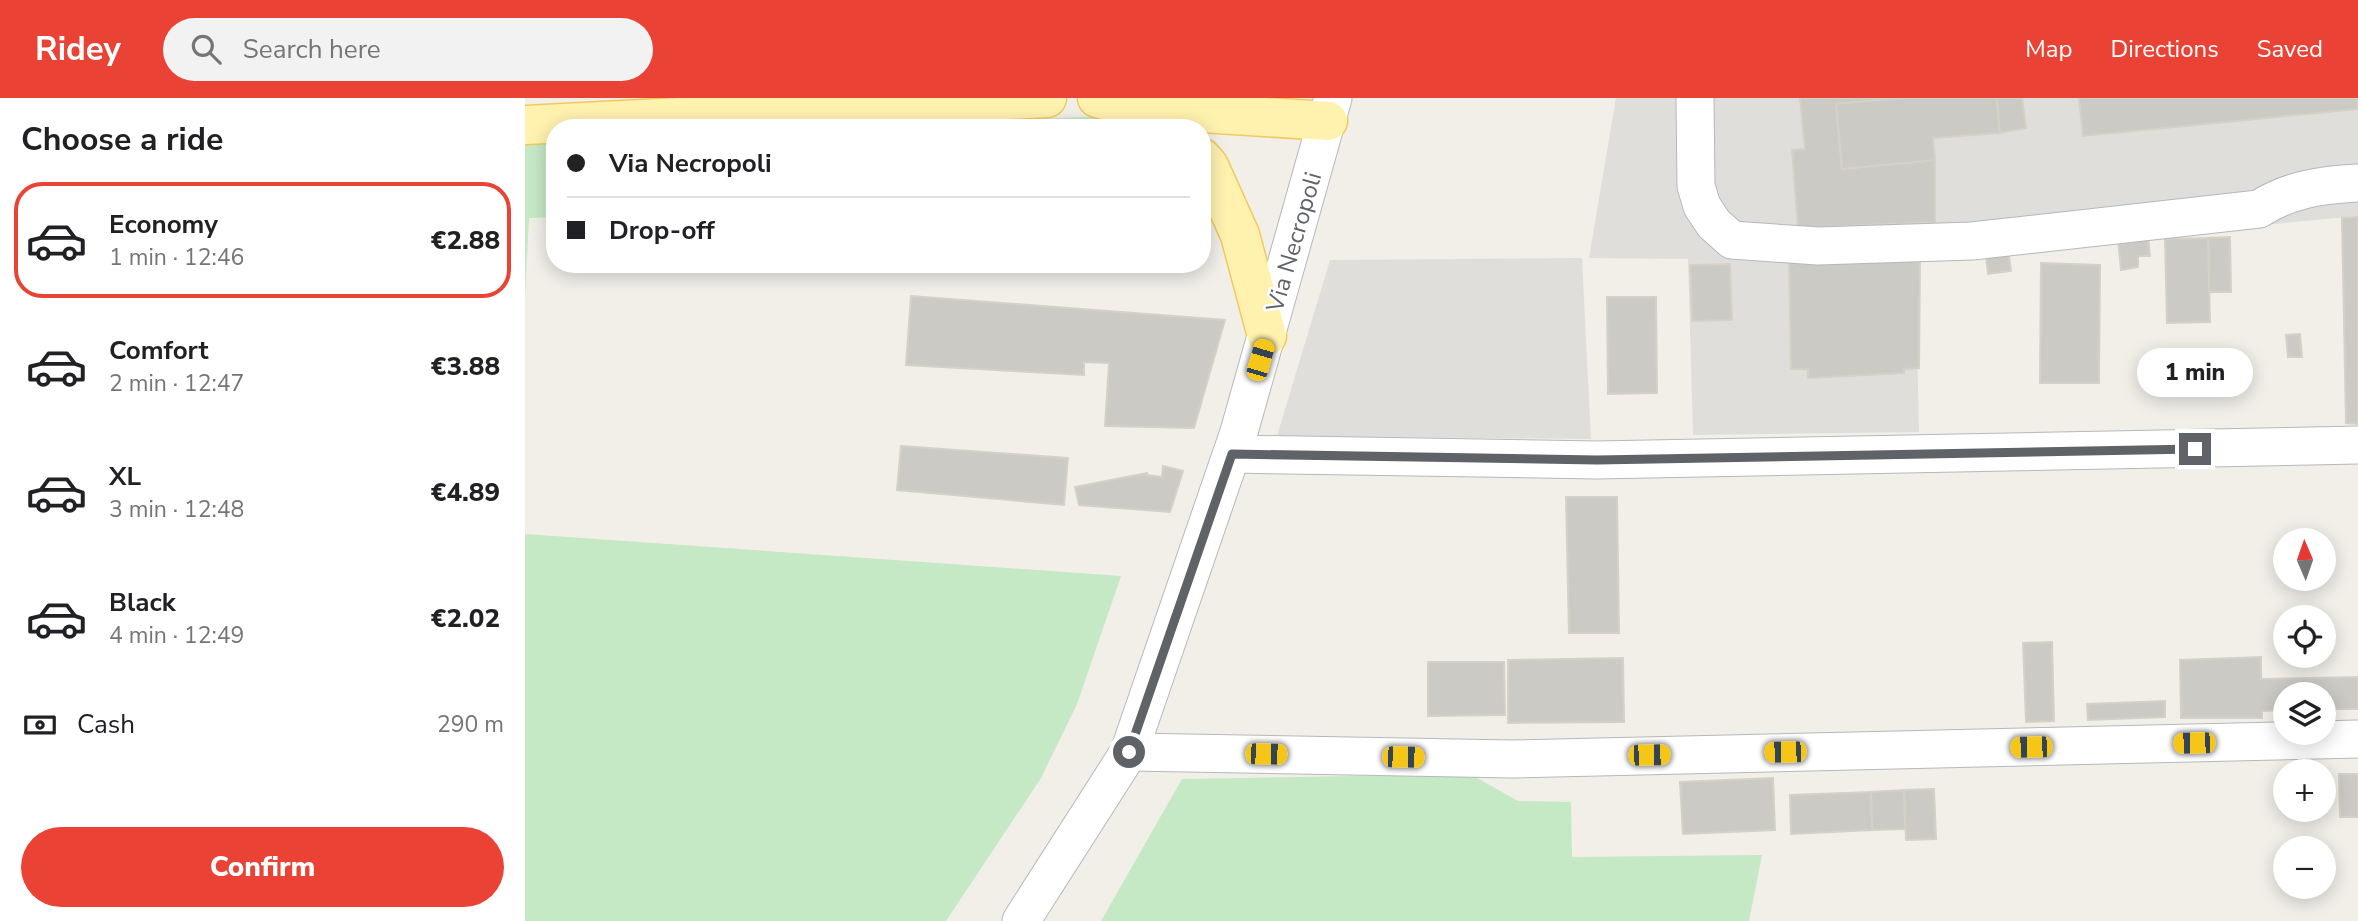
<!DOCTYPE html>
<html lang="en">
<head>
<meta charset="utf-8">
<style>
  body { margin:0; font-family:"Nunito Sans",sans-serif; background:#f2f2f2; color:#202124; height:100vh; display:flex; flex-direction:column; font-size:26px; white-space:nowrap }
  * { box-sizing:border-box; margin:0 }
  p { font-size:23px; color:#757577 }
  .icon { flex:none; width:38px; height:38px; fill:none; stroke:currentColor; stroke-width:2; stroke-linecap:round; stroke-linejoin:round }
  .map { position:relative; flex:1; overflow:hidden }
  .sheet { display:flex; flex-direction:column; background:#fff; width:525px }
  .sheet>* { flex:none }
  .guide { position:absolute; left:21px; top:21px; width:665px; height:154px; border-radius:28px; box-shadow:0 4px 18px #0003; display:grid; align-content:center; height:154px; padding:0 21px; background:#fff }
  .needle { width:46px; rotate:358deg }
  .fabs { position:absolute; left:1748px; top:430px; display:grid; gap:14px }
  .fabs a { display:grid; place-items:center; width:63px; height:63px; border-radius:50%; background:#fff; box-shadow:0 4px 18px #0003; font-size:35px }
  .end { position:absolute; width:32px; height:32px; margin:-16px; border:9px solid #5f6368; background:#fff; box-shadow:0 0 0 4px #fff }
  .from { border-radius:50% }
  .bubble { position:absolute; height:49px; border-radius:24px; background:#fff; box-shadow:0 4px 18px #0003; font-size:23px; font-weight:800; line-height:49px; text-align:center }
  .car { position:absolute; width:21px; height:42px; margin:-21px -10px; border-radius:9px; box-shadow:0 0 5px 2px #0007; background:linear-gradient(#f5c518 24%,#345 0 40%,#f5c518 0 76%,#345 0 86%,#f5c518 0) }
  .guide b { display:flex; align-items:center; gap:24px; height:66px; font-size:26px }
  .guide b+b { border-top:2px solid #e0e0e0 }
  .guide i { width:18px; height:18px; background:#202124 }
  ul { padding:0; list-style:none }
  li { display:flex; align-items:center; gap:21px; height:116px; margin:0 14px 10px; padding:0 7px; border:4px solid transparent; border-radius:28px }
  li div { flex:1 }
  li b { display:block; font-size:26px }
  li em { font-style:normal; font-weight:800 }
  li.current { border-color:#ea4335 }
  li>.icon { width:63px; height:63px; stroke-width:1.5 }
  h2 { padding:0 21px; font-size:32px; line-height:84px }
  .pay { display:flex; align-items:center; gap:18px; height:77px; padding:0 21px; font-size:26px }
  .pay p { margin-inline-start:auto }
  .button { display:flex; gap:14px; margin-top:auto; padding:14px 21px }
  .button a { flex:1; height:80px; border-radius:42px; background:#ea4335; color:#fff; font-size:28px; font-weight:800; line-height:80px; text-align:center }
  header { display:flex; align-items:center; gap:42px; box-sizing:border-box; height:98px; padding:0 35px; background:#ea4335; color:#fff }
  header strong { font-size:33px }
  nav { display:flex; gap:38px; margin-inline-start:auto; font-size:24px }
  .search { width:490px; height:63px; background:#f2f2f2; display:flex; align-items:center; gap:18px; box-sizing:border-box; padding:0 24px; border-radius:38px; color:#757577; font-size:26px }
  main { display:flex; flex:1; min-height:0 }
  .map>svg:first-child { display:block }
</style>
</head>
<body>
<header>
<strong>Ridey</strong>
<div class="search"><svg class="icon" aria-label="search" viewBox="0 0 24 24"><circle cx="10" cy="10" r="6"/><path d="M15 15l6 6"/></svg>Search here</div>
<nav><a>Map</a><a>Directions</a><a>Saved</a></nav>
</header>
<main>
<section class="sheet">
<h2>Choose a ride</h2>
<ul>
<li class="current"><svg class="icon" aria-label="car" viewBox="0 0 24 24"><path d="M5 17H2v-5l4-1 3-4h7l3 4 3 1v5h-3M9 17h6M6 11h13"/><circle cx="7" cy="17" r="2"/><circle cx="17" cy="17" r="2"/></svg><div><b>Economy</b><p>1 min · 12:46</p></div><em>€2.88</em></li>
<li><svg class="icon" aria-label="car" viewBox="0 0 24 24"><path d="M5 17H2v-5l4-1 3-4h7l3 4 3 1v5h-3M9 17h6M6 11h13"/><circle cx="7" cy="17" r="2"/><circle cx="17" cy="17" r="2"/></svg><div><b>Comfort</b><p>2 min · 12:47</p></div><em>€3.88</em></li>
<li><svg class="icon" aria-label="car" viewBox="0 0 24 24"><path d="M5 17H2v-5l4-1 3-4h7l3 4 3 1v5h-3M9 17h6M6 11h13"/><circle cx="7" cy="17" r="2"/><circle cx="17" cy="17" r="2"/></svg><div><b>XL</b><p>3 min · 12:48</p></div><em>€4.89</em></li>
<li><svg class="icon" aria-label="car" viewBox="0 0 24 24"><path d="M5 17H2v-5l4-1 3-4h7l3 4 3 1v5h-3M9 17h6M6 11h13"/><circle cx="7" cy="17" r="2"/><circle cx="17" cy="17" r="2"/></svg><div><b>Black</b><p>4 min · 12:49</p></div><em>€2.02</em></li>
</ul>
<div class="pay"><svg class="icon" aria-label="cash" viewBox="0 0 24 24"><path d="M3 7h18v10H3z"/><circle cx="12" cy="12" r="2"/></svg>Cash<p>290 m</p></div>
<div class="button"><a>Confirm</a></div>
</section>
<div class="map">
<svg width="1833" height="823" viewBox="0 0 1833 823">
  <rect width="100%" height="100%" fill="#f1efe8"/>
  <g fill="#e0deda">
    <polygon points="1091,0 1833,0 1833,118 1390,160 1394,334 1168,337 1163,161 1064,160"/>
    <polygon points="1057,160 1066,341 752,338 805,162"/>
  </g>
  <g fill="#c5e8c5">
    <polygon points="585,18 627,30 283,30"/>
    <polygon points="30,42 30,119 4,120 0,199 0,44"/>
    <polygon points="0,436 596,478 552,606 516,680 421,823 0,823"/>
    <polygon points="945,676 993,703 1046,704 1047,759 1237,757 1224,823 576,823 657,681"/>
  </g>
  <g fill="#cccac5" stroke="#d6d1c6" stroke-width="2">
    <polygon points="1275,0 1375,0 1311,6 1317,71 1410,62 1410,124 1273,130 1267,52 1280,51"/>
    <polygon points="1375,0 1472,0 1475,35 1408,40 1410,62 1317,71 1311,6"/>
    <polygon points="1472,0 1497,0 1501,30 1475,35"/>
    <polygon points="1554,0 1833,0 1833,11 1558,38"/>
    <polygon points="1833,119 1833,326 1821,325 1817,120"/>
    <polygon points="1623,138 1625,158 1613,158 1613,169 1596,172 1593,141"/>
    <polygon points="1705,139 1706,194 1684,194 1683,140"/>
    <polygon points="1683,140 1685,224 1642,225 1640,141"/>
    <polygon points="1483,150 1486,173 1463,176 1460,151"/>
    <polygon points="1395,158 1394,270 1379,271 1379,275 1283,280 1283,271 1266,271 1264,162"/>
    <polygon points="1516,165 1575,167 1574,285 1515,285"/>
    <polygon points="1205,166 1207,222 1167,223 1165,167"/>
    <polygon points="386,198 700,222 669,330 580,328 584,265 559,264 559,277 381,267"/>
    <polygon points="1082,199 1131,199 1132,295 1083,296"/>
    <polygon points="1775,236 1777,259 1763,259 1761,237"/>
    <polygon points="376,348 543,360 539,407 372,392"/>
    <polygon points="638,368 658,373 645,414 554,407 550,389 622,375 622,377 637,379"/>
    <polygon points="1041,399 1092,399 1094,535 1044,535"/>
    <polygon points="1527,544 1529,623 1501,624 1498,545"/>
    <polygon points="1736,559 1736,581 1833,579 1833,611 1799,611 1799,597 1760,597 1760,612 1737,613 1737,620 1656,620 1655,562"/>
    <polygon points="1098,560 1099,624 983,625 983,562"/>
    <polygon points="903,564 979,564 980,617 903,618"/>
    <polygon points="1640,603 1640,619 1563,622 1562,606"/>
    <polygon points="1814,676 1833,676 1833,719 1815,719"/>
    <polygon points="1248,680 1250,732 1158,736 1155,684"/>
    <polygon points="1409,691 1411,741 1381,742 1379,692"/>
    <polygon points="1379,692 1380,731 1347,732 1346,694"/>
    <polygon points="1346,694 1347,732 1266,736 1265,697"/>
  </g>
  <g fill="none" stroke-linecap="round" stroke-linejoin="round">
    <defs>
      <g id="minor">
        <path d="M1170,0L1171,88L1177,108L1189,126L1207,142L1293,148L1447,143L1734,111C1765,91 1797,87 1833,85"/>
        <polyline points="707,356 1072,362 1833,347"/>
        <polyline points="604,654 987,661 1833,641"/>
        <polyline points="496,823 604,654 714,334 808,0"/>
      </g>
      <g id="major">
        <polyline points="572,0 637,18"/>
        <polyline points="613,11 803,23"/>
        <polyline points="0,27 522,0"/>
        <polyline points="677,60 684,68 715,137 742,238"/>
      </g>
    </defs>
    <use href="#minor" stroke="#b5b8bc" stroke-width="39"/>
    <use href="#major" stroke="#f2c960" stroke-width="41"/>
    <use href="#minor" stroke="#fff" stroke-width="37"/>
    <use href="#major" stroke="#fff2af" stroke-width="38"/>
  </g>
  <g fill="none" stroke-linecap="round" stroke-linejoin="round">
    <polyline stroke="#5f6368" stroke-width="9" points="604,654 707,356 1072,362 1670,351"/>
  </g>
  <g text-anchor="middle" dominant-baseline="central" stroke-width="5" stroke-linejoin="round" paint-order="stroke">
    <g font-size="24" fill="#5f6368" stroke="#fff">
      <text transform="translate(769 144) rotate(-74)">Via Necropoli</text>
    </g>
  </g>
</svg>
<div class="fabs">
<a><svg class="needle" viewBox="-14 -14 28 28"><path d="M0-13l5 13h-10z" fill="#e53935"/><path d="M0 13l5-13h-10z" fill="#757577"/></svg></a>
<a><svg class="icon" aria-label="locate" viewBox="0 0 24 24"><circle cx="12" cy="12" r="6"/><path d="M12 2v4M12 18v4M2 12h4M18 12h4"/></svg></a>
<a><svg class="icon" aria-label="layers" viewBox="0 0 24 24"><path d="M12 4l9 5-9 5-9-5zM3 14l9 5 9-5"/></svg></a>
<a>+</a>
<a>−</a>
</div>
<i class="end from" style="left:604px;top:654px"></i>
<i class="end" style="left:1670px;top:351px"></i>
<div class="bubble" style="left:1612px;top:250px;width:116px">1 min</div>
<i class="car" style="left:735px;top:262px;rotate:16deg"></i>
<i class="car" style="left:1669px;top:645px;rotate:269deg"></i>
<i class="car" style="left:1506px;top:649px;rotate:269deg"></i>
<i class="car" style="left:1260px;top:654px;rotate:269deg"></i>
<i class="car" style="left:741px;top:656px;rotate:91deg"></i>
<i class="car" style="left:1124px;top:657px;rotate:89deg"></i>
<i class="car" style="left:878px;top:659px;rotate:91deg"></i>
<div class="guide">
<b><i class="from"></i>Via Necropoli</b>
<b><i></i>Drop-off</b>
</div>
</div>
</main>
</body>
</html>
